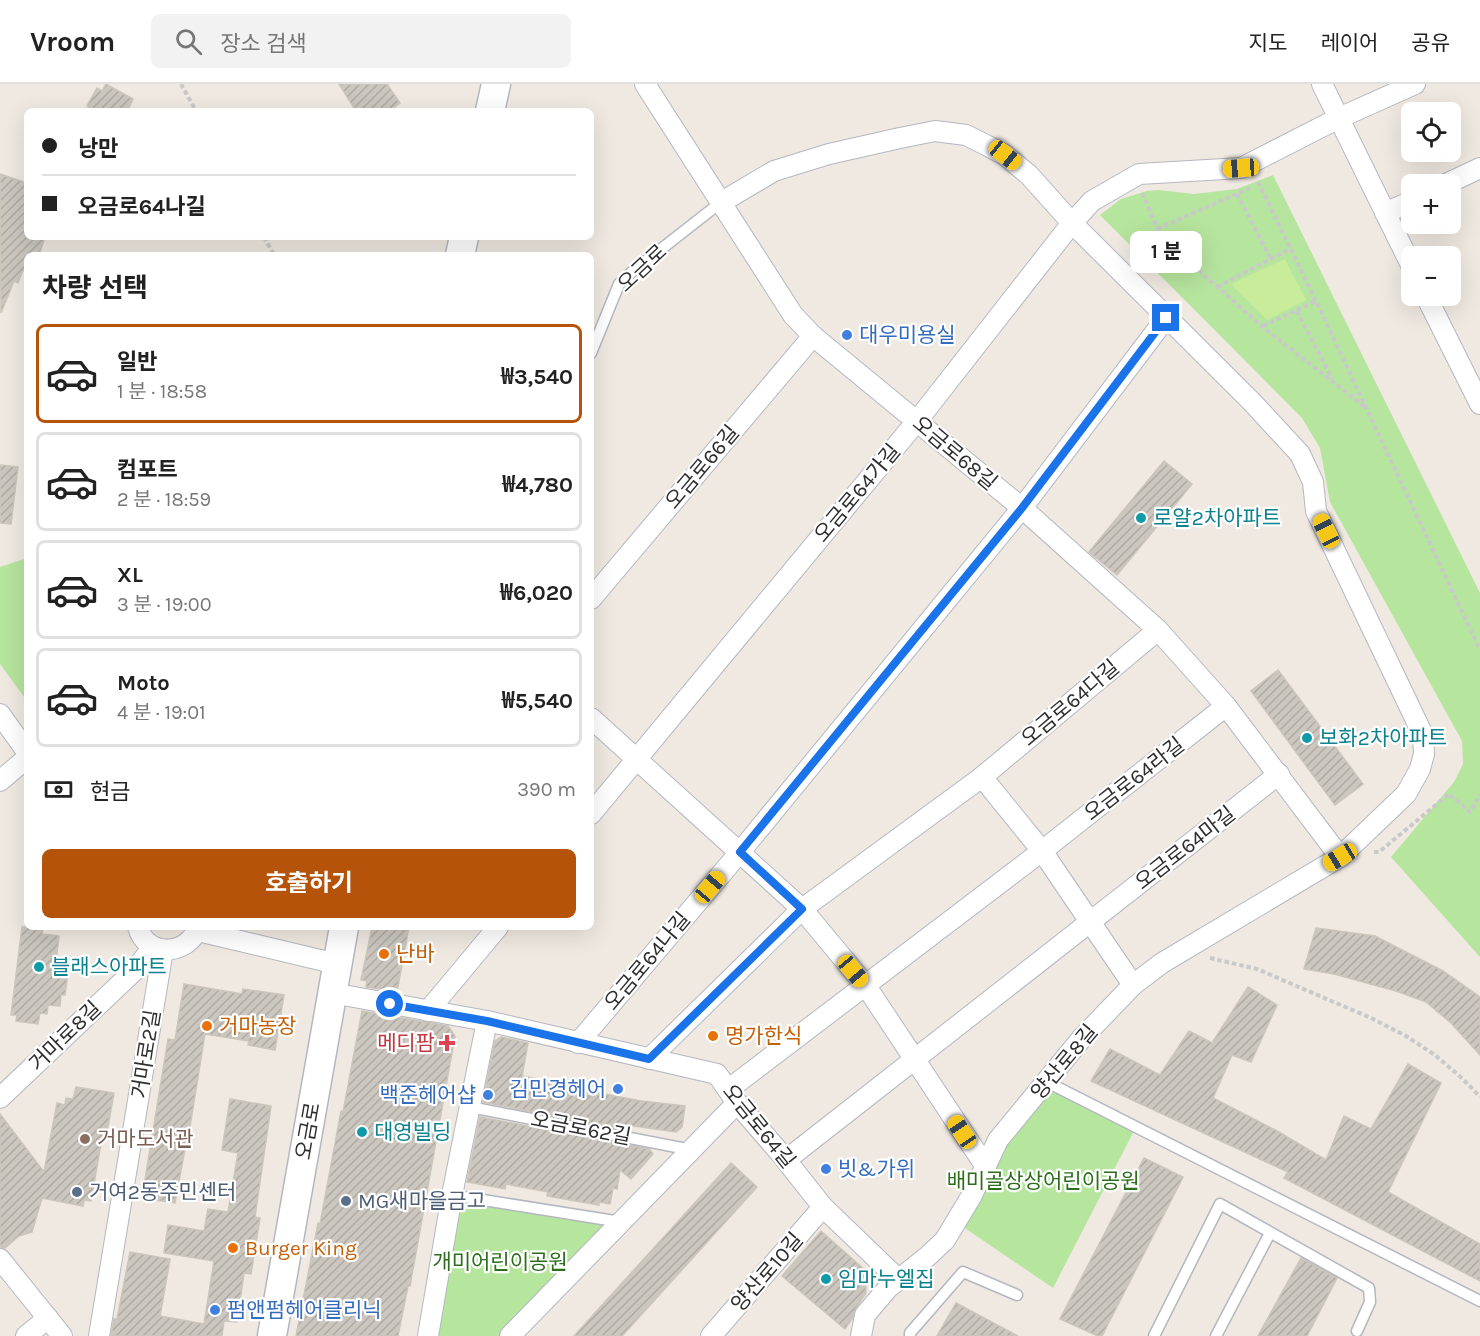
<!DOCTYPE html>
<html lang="ko">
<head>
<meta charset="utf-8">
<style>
  body { margin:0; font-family:Karla,"Noto Sans KR",sans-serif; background:#f2f2f2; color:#222; height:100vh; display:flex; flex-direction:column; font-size:22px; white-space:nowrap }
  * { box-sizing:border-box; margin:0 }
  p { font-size:20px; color:#767676 }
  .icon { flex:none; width:33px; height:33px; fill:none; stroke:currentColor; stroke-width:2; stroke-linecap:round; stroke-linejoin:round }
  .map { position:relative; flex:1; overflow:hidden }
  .panel { position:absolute; left:24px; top:168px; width:570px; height:678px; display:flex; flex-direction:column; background:#fff; border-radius:9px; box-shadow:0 6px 24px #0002 }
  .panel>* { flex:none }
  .hud { position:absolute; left:24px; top:24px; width:570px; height:132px; border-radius:9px; box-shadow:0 6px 24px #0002; display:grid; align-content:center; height:132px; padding:0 18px; background:#fff }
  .controls { position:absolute; left:1401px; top:18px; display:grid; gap:12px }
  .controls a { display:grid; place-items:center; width:60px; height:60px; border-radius:9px; background:#fff; box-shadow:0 6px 24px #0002; font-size:30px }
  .end { position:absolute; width:27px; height:27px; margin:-14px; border:8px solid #1a73e8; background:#fff; box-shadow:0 0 0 3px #fff }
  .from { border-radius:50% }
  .bubble { position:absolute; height:42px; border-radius:9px; background:#fff; box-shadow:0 6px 24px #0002; font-size:20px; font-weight:700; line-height:42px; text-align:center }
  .car { position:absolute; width:18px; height:36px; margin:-18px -9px; border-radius:8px; box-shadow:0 0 4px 2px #0007; background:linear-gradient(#f5c518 24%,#345 0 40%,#f5c518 0 76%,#345 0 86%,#f5c518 0) }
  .hud b { display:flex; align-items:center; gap:21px; height:57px; font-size:22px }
  .hud b+b { border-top:2px solid #e0e0e0 }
  .hud i { width:15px; height:15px; background:#222 }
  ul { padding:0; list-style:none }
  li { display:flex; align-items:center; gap:18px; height:99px; margin:0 12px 9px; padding:0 6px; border:3px solid #e0e0e0; border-radius:9px }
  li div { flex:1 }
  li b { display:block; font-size:22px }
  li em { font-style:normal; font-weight:700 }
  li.current { border-color:#b45309 }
  li>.icon { width:54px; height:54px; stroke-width:1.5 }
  h2 { padding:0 18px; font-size:27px; line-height:72px }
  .pay { display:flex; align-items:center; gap:15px; height:66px; padding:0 18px; font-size:22px }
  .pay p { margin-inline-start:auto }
  .action { display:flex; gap:12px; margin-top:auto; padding:12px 18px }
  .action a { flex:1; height:69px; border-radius:9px; background:#b45309; color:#fff; font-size:24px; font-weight:700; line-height:69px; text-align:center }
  header { display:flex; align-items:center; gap:36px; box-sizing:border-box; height:84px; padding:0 30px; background:#fff; border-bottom:2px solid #e0e0e0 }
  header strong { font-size:28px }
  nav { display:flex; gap:33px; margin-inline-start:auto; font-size:21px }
  .search { width:420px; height:54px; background:#f2f2f2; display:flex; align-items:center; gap:15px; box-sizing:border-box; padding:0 21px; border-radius:9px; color:#767676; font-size:22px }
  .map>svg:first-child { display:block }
</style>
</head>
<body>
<header>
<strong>Vroom</strong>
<div class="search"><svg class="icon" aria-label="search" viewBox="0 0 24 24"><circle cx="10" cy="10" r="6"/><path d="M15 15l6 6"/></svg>장소 검색</div>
<nav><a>지도</a><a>레이어</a><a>공유</a></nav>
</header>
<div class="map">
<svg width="1480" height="1252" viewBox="0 0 1480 1252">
  <defs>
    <pattern id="building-hatch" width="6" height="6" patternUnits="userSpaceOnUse" patternTransform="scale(1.5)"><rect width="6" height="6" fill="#cbc7bf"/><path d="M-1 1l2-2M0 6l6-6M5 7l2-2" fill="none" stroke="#afaba4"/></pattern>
  </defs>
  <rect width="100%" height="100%" fill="#efe9e1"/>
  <g fill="#b6e59e">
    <polygon points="1273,91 1480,509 1480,873 1391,773 1454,698 1463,680 1462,657 1330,418 1320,364 1302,334 1100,131 1121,115 1147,107 1159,106 1194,110 1237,105"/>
    <polygon points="27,474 27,617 0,580 0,483"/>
    <polygon points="1047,998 1136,1043 1053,1204 956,1138"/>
    <polygon points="452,1111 622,1138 510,1252 428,1252"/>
  </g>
  <polygon fill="#c9ec9a" points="1285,175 1306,216 1267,236 1231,200"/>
  <g fill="url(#building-hatch)" stroke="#cbc5ba" stroke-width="1.5">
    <polygon points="106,0 133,15 127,27 96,27 87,22 97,4 102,7"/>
    <polygon points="339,0 387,0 400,19 389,27 356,27"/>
    <polygon points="0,90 27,99 27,153 45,153 39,171 27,171 27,188 23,186 18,199 14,197 1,229"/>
    <polygon points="1164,377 1192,400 1117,491 1089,468"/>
    <polygon points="0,381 18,383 11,440 0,439"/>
    <polygon points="1278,586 1363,700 1335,721 1251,607"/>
    <polygon points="22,843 43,843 42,850 59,852 56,877 62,878 61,888 68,889 65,911 61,911 60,922 48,921 47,930 40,929 38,940 16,937 17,931 11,931"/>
    <polygon points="372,843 409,843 397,908 366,903 367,897 361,896"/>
    <polygon points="1316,844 1375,852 1443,887 1480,913 1480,971 1451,939 1426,918 1396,907 1334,890 1304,885"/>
    <polygon points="184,900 242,910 243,905 284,911 275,966 248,961 249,957 205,950 188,1055 187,1054 175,1119 142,1114 168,955 175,956"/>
    <polygon points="1248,903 1277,921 1251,978 1232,971 1213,1014 1277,1047 1326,1076 1344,1032 1371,1045 1408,980 1441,999 1388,1108 1480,1160 1480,1197 1284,1094 1288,1088 1091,997 1110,965 1160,991 1189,947 1212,959"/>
    <polygon points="362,927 448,942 455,952 410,1202 408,1202 398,1252 296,1252 318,1139 320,1140 341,1027 343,1028"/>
    <polygon points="501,953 528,959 522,992 563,999 563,1002 641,1017 685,1022 682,1043 676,1048 620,1040 627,1046 483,1018 495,957"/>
    <polygon points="76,1003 114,1009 107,1048 103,1048 91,1117 84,1116 83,1122 42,1114 32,1148 19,1152 5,1164 0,1163 0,1030 44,1088 57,1019 65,1021 66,1014 73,1015"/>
    <polygon points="230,1015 271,1022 255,1133 260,1134 251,1190 244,1189 237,1238 224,1237 222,1252 111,1252 114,1235 117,1235 130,1168 170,1175 160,1232 204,1240 214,1177 164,1169 168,1141 204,1147 208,1125 228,1128 238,1069 222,1066"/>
    <polygon points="480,1033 649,1065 653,1070 631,1095 620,1086 617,1105 613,1104 610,1120 599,1118 599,1121 547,1112 548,1108 506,1100 505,1105 467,1098"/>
    <polygon points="1144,1074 1183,1093 1102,1252 1098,1252 1060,1235"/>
    <polygon points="731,1079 757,1103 622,1252 574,1252"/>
    <polygon points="821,1147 865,1186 866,1209 856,1224 852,1235 845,1245 782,1192"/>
    <polygon points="1301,1174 1337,1194 1307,1252 1258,1252"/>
    <polygon points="956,1219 1018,1252 937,1252"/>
  </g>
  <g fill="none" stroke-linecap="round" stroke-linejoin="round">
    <defs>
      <g id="lane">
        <polyline points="591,269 619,200 633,187 720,119"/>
        <polyline points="1047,998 1480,1217"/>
        <polyline points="470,1023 692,1066"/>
        <polyline points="452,1111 621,1138"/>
        <polyline points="910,1252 910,1249 963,1188 1017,1211"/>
        <polyline points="1154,1252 1220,1120 1369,1204 1370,1218 1357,1247"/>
        <polyline points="1216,1252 1270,1149"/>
      </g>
      <g id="street">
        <polyline points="645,0 793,231 813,252 1022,424 1158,546 1226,622 1340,773"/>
        <polyline points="1322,0 1412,183"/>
        <polyline points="1446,100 1480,84"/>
        <polyline points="720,119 774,87 829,70 900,54 935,47 966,51 984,60 1005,71 1029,91 1072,139 1252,318 1300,370 1313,398 1316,427 1423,651 1424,670 1420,685 1406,710 1340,773 1162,879 1133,901 1082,954 998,1056 972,1111 945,1156 928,1172 888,1204 865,1231 861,1252"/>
        <polyline points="1385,129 1412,117"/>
        <polyline points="1426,212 1480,320"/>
        <polyline points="591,515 813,252"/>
        <polyline points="0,630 27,668"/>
        <polyline points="591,634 802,825 866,902 986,1083"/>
        <polyline points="982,693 1042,767 1133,901"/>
        <polyline points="0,697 27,674"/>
        <polyline points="591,730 917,337 1072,139 1092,117 1139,90 1241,84 1339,34 1415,0"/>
        <path d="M138,843C146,874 189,872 198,843"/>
        <polyline points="198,847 337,880"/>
        <polyline points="332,909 487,937 717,990 737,1019 781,1070 823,1123 899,1196"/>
        <polyline points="428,927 498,843"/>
        <polyline points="578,959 740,768 1022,424 1166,234"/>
        <polyline points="649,975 802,825 982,693 1158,546"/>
        <polyline points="729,1005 1042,767 1226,622"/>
        <polyline points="0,1014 135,886 153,863"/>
        <polyline points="786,1076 1279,690"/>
        <polyline points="0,1175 62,1252"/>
        <polyline points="26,1252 48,1234"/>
        <polyline points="99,1252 163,866"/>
        <polyline points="428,1252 452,1111 487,937"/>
        <polyline points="510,1252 737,1019"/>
        <polyline points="711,1252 823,1123"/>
      </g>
      <g id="secondary">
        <polyline points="490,27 496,0"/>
        <polyline points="460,171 464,153"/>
        <polyline points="272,1252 344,843"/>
      </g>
    </defs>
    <use href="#lane" stroke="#b4b7c1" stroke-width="13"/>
    <use href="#street" stroke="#b4b7c1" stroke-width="22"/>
    <use href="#secondary" stroke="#b4b7c1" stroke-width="31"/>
    <g stroke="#c9c9c9" stroke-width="4" stroke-dasharray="4.5 3" stroke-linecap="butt">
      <polyline points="181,0 196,27"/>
      <polyline points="1258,98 1316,217 1480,566"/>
      <polyline points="1142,109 1158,146 1189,178 1264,244 1365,323"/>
      <polyline points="1237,110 1271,175"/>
      <polyline points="1157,145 1250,104"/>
      <polyline points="264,153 274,171"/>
      <polyline points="1217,203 1290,165"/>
      <polyline points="1297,227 1332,295"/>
      <polyline points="1263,242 1316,217"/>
      <polyline points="1374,768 1379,768 1449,710 1470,728 1480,711"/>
      <polyline points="1210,874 1257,885 1371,934 1406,952 1435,971 1463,995 1480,1013"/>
    </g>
    <use href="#lane" stroke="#fff" stroke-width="10"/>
    <use href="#street" stroke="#fff" stroke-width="20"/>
    <use href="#secondary" stroke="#fff" stroke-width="28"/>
  </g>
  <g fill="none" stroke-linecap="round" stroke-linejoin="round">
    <polyline stroke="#1a73e8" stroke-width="8" points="390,920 487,937 649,975 802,825 740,768 1022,424 1166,234"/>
  </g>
  <g fill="#3f7fe0" stroke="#fff" stroke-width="2">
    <circle cx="847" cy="251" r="6"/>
    <circle cx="618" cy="1005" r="6"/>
    <circle cx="488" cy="1011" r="6"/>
    <circle cx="826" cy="1085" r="6"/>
    <circle cx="215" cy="1226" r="6"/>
  </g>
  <g fill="#0f9aa8" stroke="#fff" stroke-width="2">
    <circle cx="1141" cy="434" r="6"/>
    <circle cx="1307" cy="654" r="6"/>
    <circle cx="39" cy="883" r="6"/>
    <circle cx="362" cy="1048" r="6"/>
    <circle cx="826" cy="1195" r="6"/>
  </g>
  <g fill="#e8710a" stroke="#fff" stroke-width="2">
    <circle cx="384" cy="870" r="6"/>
    <circle cx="207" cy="942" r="6"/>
    <circle cx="713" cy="952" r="6"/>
    <circle cx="233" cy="1164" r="6"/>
  </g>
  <path fill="#e0444e" stroke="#fff" stroke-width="2" d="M444 950h6v6h6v6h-6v6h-6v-6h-6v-6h6z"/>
  <circle fill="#8d6e63" stroke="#fff" stroke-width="2" cx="85" cy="1055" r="6"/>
  <g fill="#5c6f8a" stroke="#fff" stroke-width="2">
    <circle cx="77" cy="1108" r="6"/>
    <circle cx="346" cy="1117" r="6"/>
  </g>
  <g text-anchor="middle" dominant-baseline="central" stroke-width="4.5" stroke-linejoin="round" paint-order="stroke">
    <g font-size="21" fill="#2e2e2e" stroke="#fff">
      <text transform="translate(642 184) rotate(-43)">오금로</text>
      <text transform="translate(955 369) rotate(40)">오금로68길</text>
      <text transform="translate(702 383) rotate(-50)">오금로66길</text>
      <text transform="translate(857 409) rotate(-50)">오금로64가길</text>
      <text transform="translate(1070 619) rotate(-40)">오금로64다길</text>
      <text transform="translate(1134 695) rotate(-38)">오금로64라길</text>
      <text transform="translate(1185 764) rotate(-38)">오금로64마길</text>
      <text transform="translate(647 877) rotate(-50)">오금로64나길</text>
      <text transform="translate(65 952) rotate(-44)">거마로8길</text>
      <text transform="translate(146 970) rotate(-81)">거마로2길</text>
      <text transform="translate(1064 978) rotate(-50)">양산로8길</text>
      <text transform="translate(759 1042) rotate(51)">오금로64길</text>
      <text transform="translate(581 1044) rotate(11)">오금로62길</text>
      <text transform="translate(308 1047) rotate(-80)">오금로</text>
      <text transform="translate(767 1188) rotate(-49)">양산로10길</text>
    </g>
    <g font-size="21" fill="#366cbe" stroke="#fff" text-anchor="start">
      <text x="859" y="251">대우미용실</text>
      <text x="606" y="1005" text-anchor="end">김민경헤어</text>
      <text x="476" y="1011" text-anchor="end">백준헤어샵</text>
      <text x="838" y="1085">빗&amp;가위</text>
      <text x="227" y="1226">펌앤펌헤어클리닉</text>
    </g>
    <g font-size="21" fill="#0d838f" stroke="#fff" text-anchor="start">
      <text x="1153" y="434">로얄2차아파트</text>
      <text x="1319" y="654">보화2차아파트</text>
      <text x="51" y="883">블래스아파트</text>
      <text x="374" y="1048">대영빌딩</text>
      <text x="838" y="1195">임마누엘집</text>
    </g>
    <g font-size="21" fill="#c56008" stroke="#fff" text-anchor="start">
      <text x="396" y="870">난바</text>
      <text x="219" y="942">거마농장</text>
      <text x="725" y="952">명가한식</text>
      <text x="245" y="1164">Burger King</text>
    </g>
    <g font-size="21" fill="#be3a42" stroke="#fff" text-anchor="end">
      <text x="435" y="959">메디팜</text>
    </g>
    <g font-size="21" fill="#785e54" stroke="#fff" text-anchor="start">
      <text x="97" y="1055">거마도서관</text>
    </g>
    <g font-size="21" fill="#2c6e1b" stroke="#fff">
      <text x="1043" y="1097">배미골상상어린이공원</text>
      <text x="500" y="1178">개미어린이공원</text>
    </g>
    <g font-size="21" fill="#4e5e75" stroke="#fff" text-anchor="start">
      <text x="89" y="1108">거여2동주민센터</text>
      <text x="358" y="1117">MG새마을금고</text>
    </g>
  </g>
</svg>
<div class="controls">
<a><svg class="icon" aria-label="locate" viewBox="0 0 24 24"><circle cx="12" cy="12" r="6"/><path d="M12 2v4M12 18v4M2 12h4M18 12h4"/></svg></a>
<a>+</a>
<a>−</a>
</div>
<i class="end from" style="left:390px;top:920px"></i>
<i class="end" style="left:1166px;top:234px"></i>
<div class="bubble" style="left:1130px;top:147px;width:72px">1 분</div>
<i class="car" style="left:1005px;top:71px;rotate:129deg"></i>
<i class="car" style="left:1241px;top:84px;rotate:266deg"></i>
<i class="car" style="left:1326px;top:447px;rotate:334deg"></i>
<i class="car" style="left:1340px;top:773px;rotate:239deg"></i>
<i class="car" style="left:710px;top:803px;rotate:40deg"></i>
<i class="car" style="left:853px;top:887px;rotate:140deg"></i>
<i class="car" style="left:962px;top:1048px;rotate:326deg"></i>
<div class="hud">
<b><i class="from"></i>낭만</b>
<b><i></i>오금로64나길</b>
</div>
<section class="panel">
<h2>차량 선택</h2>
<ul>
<li class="current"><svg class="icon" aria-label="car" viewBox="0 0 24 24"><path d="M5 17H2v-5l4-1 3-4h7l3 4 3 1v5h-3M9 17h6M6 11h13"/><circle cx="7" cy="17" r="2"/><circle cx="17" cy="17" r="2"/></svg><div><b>일반</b><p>1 분 · 18:58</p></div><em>₩3,540</em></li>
<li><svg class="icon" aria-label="car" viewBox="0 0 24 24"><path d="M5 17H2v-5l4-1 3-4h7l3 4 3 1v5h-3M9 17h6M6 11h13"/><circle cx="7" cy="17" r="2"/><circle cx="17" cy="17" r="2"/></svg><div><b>컴포트</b><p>2 분 · 18:59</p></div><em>₩4,780</em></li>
<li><svg class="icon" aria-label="car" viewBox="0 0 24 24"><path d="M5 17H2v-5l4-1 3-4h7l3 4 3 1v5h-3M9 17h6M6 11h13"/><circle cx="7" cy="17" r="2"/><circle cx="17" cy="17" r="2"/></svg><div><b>XL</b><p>3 분 · 19:00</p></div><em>₩6,020</em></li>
<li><svg class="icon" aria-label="car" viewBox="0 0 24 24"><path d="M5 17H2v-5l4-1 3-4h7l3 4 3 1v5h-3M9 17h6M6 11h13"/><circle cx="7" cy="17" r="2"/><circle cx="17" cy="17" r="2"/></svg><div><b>Moto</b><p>4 분 · 19:01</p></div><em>₩5,540</em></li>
</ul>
<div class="pay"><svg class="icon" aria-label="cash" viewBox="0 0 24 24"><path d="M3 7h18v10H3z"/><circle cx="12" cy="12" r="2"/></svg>현금<p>390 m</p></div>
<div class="action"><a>호출하기</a></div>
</section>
</div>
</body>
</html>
